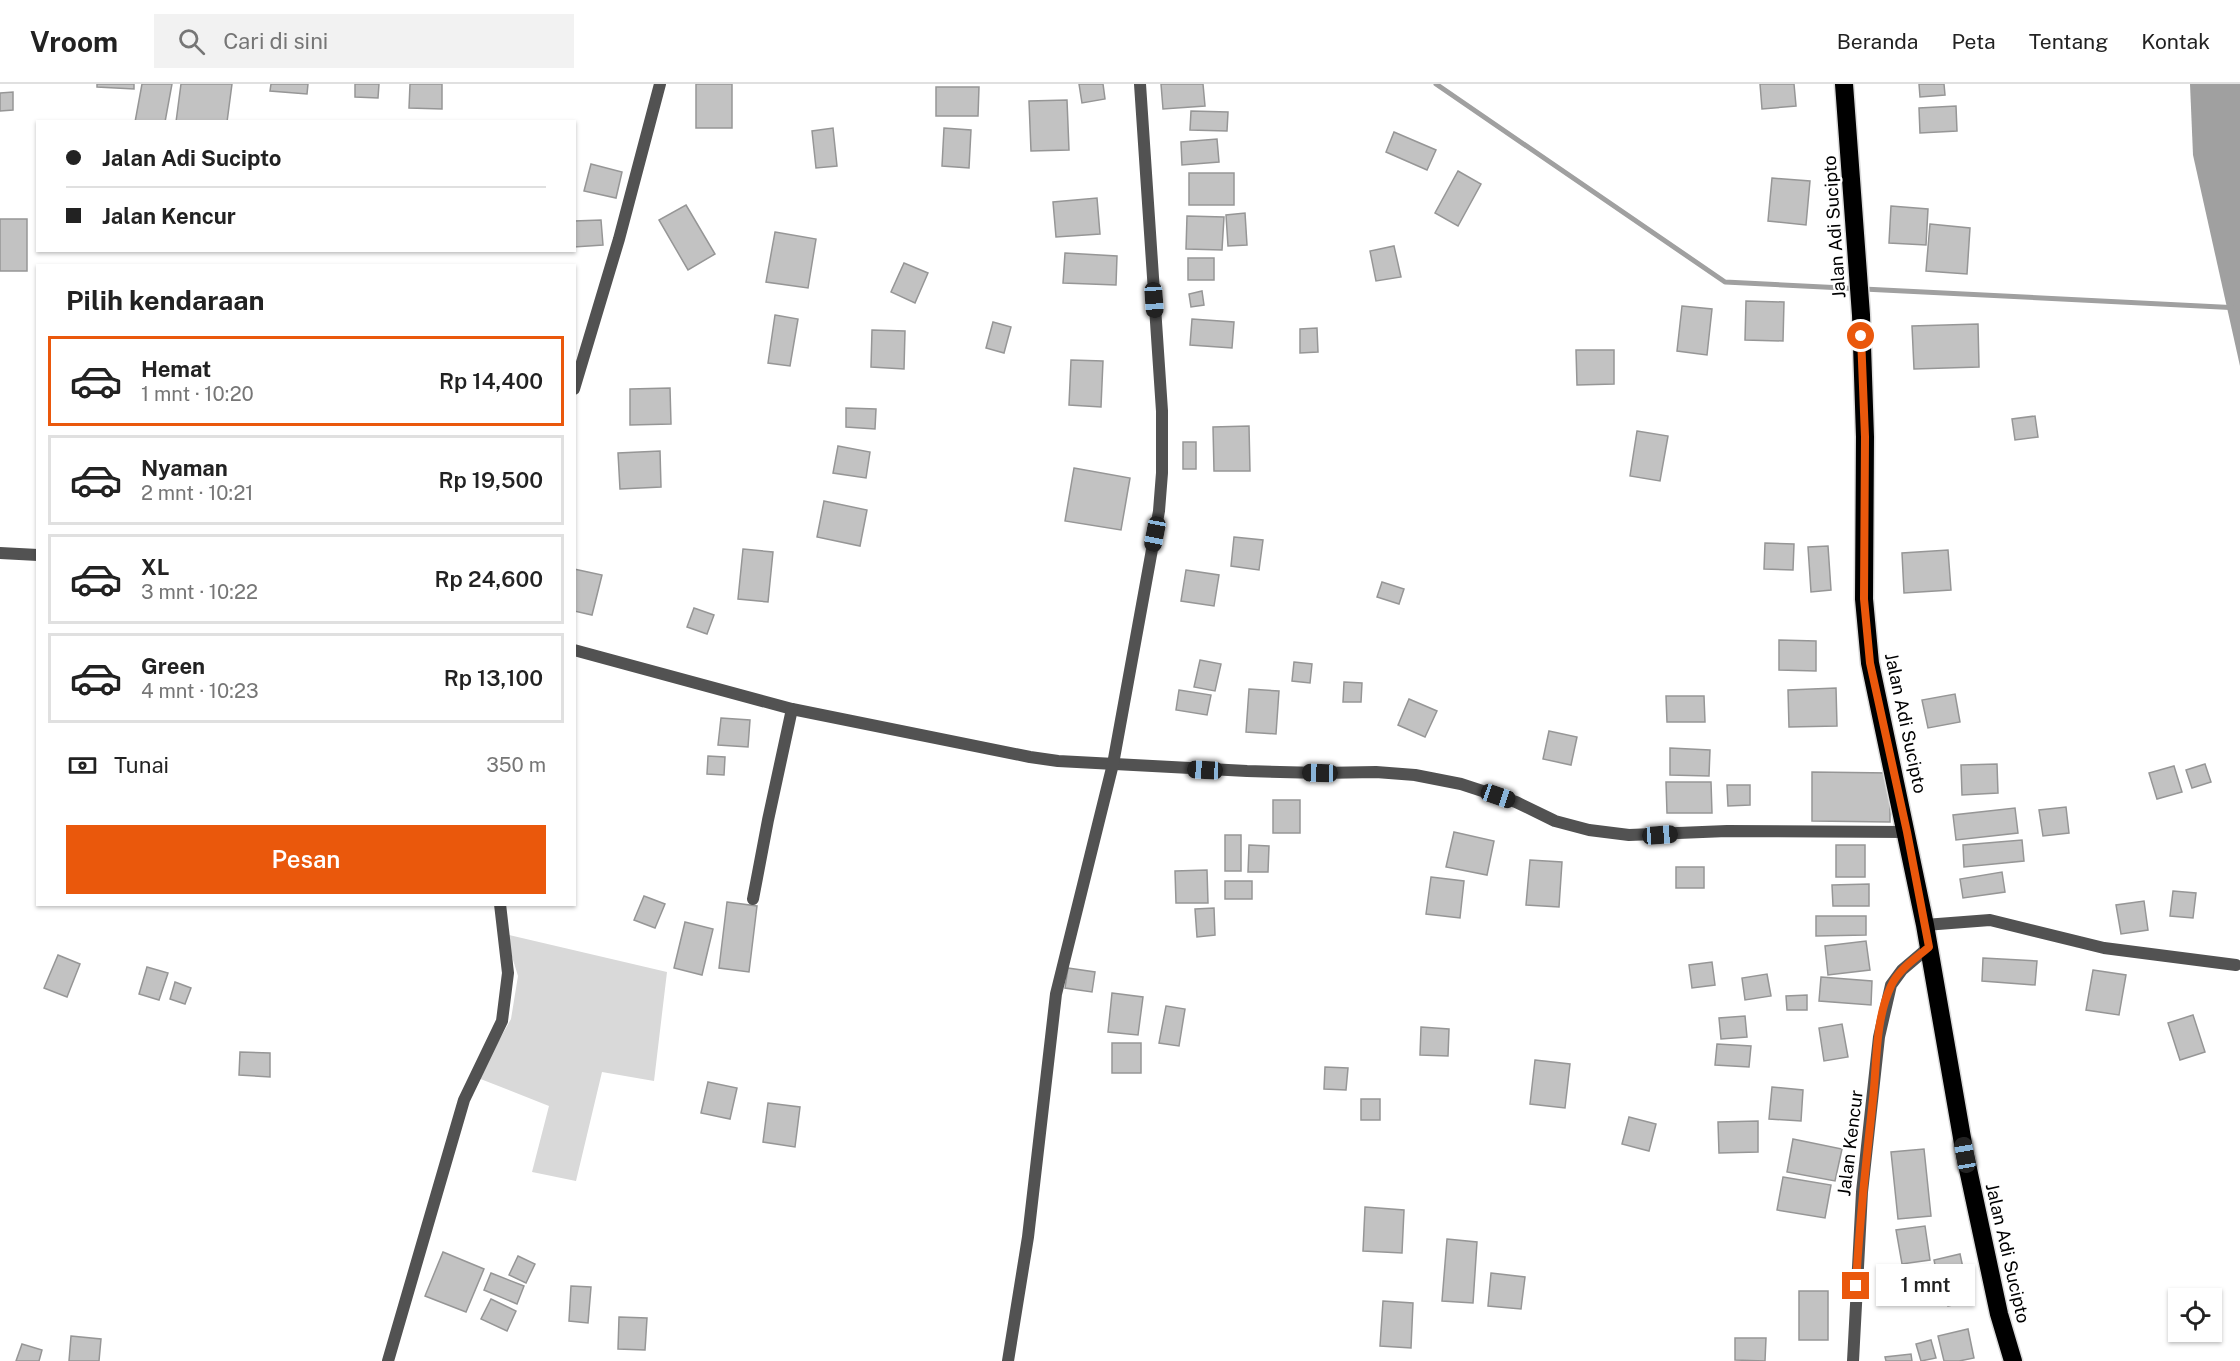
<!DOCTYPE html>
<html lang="id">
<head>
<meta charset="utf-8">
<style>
  body { margin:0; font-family:"Public Sans",sans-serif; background:#f2f2f2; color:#222; height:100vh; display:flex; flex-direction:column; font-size:22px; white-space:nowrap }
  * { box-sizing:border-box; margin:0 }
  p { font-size:20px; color:#767676 }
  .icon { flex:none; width:33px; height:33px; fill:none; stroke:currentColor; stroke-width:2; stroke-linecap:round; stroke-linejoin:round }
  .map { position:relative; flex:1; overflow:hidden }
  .drawer { position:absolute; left:36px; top:180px; width:540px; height:642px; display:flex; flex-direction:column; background:#fff; border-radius:0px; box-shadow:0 2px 4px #0004 }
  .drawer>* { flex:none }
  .guide { position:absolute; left:36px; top:36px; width:540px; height:132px; border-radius:0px; box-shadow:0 2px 4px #0004; display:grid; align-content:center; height:132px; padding:0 30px; background:#fff }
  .controls { position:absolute; left:2168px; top:1204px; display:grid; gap:12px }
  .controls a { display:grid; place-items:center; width:54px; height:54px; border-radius:0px; background:#fff; box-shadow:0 2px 4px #0004; font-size:30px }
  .end { position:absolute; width:27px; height:27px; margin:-14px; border:8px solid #ea580c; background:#fff; box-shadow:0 0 0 3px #fff }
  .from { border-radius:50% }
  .bubble { position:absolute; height:42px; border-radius:0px; background:#fff; box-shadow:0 2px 4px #0004; font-size:20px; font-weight:600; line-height:42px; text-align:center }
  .car { position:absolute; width:18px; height:36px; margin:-18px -9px; border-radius:8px; box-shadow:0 0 4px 2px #0007; background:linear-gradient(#222 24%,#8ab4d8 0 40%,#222 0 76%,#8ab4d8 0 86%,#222 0) }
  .guide b { display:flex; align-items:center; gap:21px; height:57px; font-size:22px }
  .guide b+b { border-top:2px solid #e0e0e0 }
  .guide i { width:15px; height:15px; background:#222 }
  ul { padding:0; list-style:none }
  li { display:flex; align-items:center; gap:18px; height:90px; margin:0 12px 9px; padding:0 18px; border:3px solid #e0e0e0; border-radius:0px }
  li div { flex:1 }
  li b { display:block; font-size:22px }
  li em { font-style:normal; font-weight:600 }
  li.on { border-color:#ea580c }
  li>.icon { width:54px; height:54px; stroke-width:1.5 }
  h2 { padding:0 30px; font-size:27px; line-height:72px }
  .pay { display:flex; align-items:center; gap:15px; height:66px; padding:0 30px; font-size:22px }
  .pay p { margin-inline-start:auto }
  .cta { display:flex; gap:12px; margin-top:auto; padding:12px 30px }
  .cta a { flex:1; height:69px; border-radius:0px; background:#ea580c; color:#fff; font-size:24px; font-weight:600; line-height:69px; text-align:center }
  header { display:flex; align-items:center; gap:36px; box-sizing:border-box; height:84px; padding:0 30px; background:#fff; border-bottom:2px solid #e0e0e0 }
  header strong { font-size:28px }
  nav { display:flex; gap:33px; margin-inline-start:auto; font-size:21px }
  .search { width:420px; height:54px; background:#f2f2f2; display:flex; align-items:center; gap:15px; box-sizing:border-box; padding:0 21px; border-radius:0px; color:#767676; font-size:22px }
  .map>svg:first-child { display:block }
</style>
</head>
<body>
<header>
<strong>Vroom</strong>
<div class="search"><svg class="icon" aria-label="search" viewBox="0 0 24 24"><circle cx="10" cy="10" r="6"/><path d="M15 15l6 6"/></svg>Cari di sini</div>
<nav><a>Beranda</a><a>Peta</a><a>Tentang</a><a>Kontak</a></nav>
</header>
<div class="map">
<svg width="2240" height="1277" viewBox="0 0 2240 1277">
  <rect width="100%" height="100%" fill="#fff"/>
  <polygon fill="#d9d9d9" points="505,850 667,888 654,997 602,988 576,1097 532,1088 549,1022 478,994 511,935 518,892"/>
  <polygon fill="#a0a0a0" points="2190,0 2240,0 2240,282 2193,71"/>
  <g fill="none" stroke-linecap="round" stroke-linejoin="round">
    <polyline stroke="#a0a0a0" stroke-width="5" points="1436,0 1725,198 2240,224"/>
  </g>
  <g fill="#c2c2c2" stroke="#969696" stroke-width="1.5">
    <polygon points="97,0 134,0 134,5 97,3"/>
    <polygon points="142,0 172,0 165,38 135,38"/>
    <polygon points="181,0 232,0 227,38 176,38"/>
    <polygon points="271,0 308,0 307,10 270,7"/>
    <polygon points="355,0 379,0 378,14 355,13"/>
    <polygon points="410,0 442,0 442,25 409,24"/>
    <rect x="696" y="0" width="36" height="44"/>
    <polygon points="1079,0 1103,0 1105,15 1082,19"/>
    <polygon points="1161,0 1203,0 1205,22 1163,25"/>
    <polygon points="1760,0 1794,0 1796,22 1762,25"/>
    <polygon points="1919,0 1944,0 1945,11 1920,13"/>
    <polygon points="936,3 979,3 978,32 936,32"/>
    <polygon points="13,8 13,26 0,27 0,9"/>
    <polygon points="1067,16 1069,66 1031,67 1029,17"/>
    <polygon points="1956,22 1957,47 1920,49 1919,24"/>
    <polygon points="1191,27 1228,28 1227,47 1190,46"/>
    <polygon points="833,44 837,82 816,84 812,47"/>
    <polygon points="944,44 971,46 969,84 942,82"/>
    <polygon points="1394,48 1436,66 1427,86 1386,68"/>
    <polygon points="1217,55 1219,78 1182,81 1181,58"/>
    <polygon points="591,80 622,88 616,114 584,107"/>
    <polygon points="1458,87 1481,100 1458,142 1435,129"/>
    <rect x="1189" y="89" width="45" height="32"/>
    <polygon points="1772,94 1810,97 1806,141 1768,137"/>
    <polygon points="1097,114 1100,150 1056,153 1053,118"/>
    <polygon points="686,121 715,170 688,186 659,136"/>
    <polygon points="1891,122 1928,125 1926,161 1889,159"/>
    <polygon points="1245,129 1247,161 1228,162 1226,131"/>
    <polygon points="1187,132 1224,133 1222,166 1186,165"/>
    <rect x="0" y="135" width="27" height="52"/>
    <polygon points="601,136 603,161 574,163 574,137"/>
    <polygon points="1930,140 1970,144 1967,190 1926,187"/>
    <polygon points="775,148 816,155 808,204 766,198"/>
    <polygon points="1394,162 1401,193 1376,197 1370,167"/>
    <polygon points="1065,169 1117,172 1116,201 1063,199"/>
    <rect x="1188" y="174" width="26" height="22"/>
    <polygon points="904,179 928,189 915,219 891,208"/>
    <polygon points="1202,207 1204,221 1191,223 1189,210"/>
    <polygon points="1746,217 1784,218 1783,257 1745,256"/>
    <polygon points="1682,222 1712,225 1707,271 1677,267"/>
    <polygon points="775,231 798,235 790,282 768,279"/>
    <polygon points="1192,235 1234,238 1232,264 1190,261"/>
    <polygon points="993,238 1011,243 1004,269 986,264"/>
    <polygon points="1978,240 1979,283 1914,285 1912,242"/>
    <polygon points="1317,244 1318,268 1300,269 1300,245"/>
    <polygon points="872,246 905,247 904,285 871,283"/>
    <polygon points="1576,266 1614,266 1614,300 1577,301"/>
    <polygon points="1071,276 1103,277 1101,323 1069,321"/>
    <polygon points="670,304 671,340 630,341 630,305"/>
    <polygon points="846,324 876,325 875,345 846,343"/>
    <polygon points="2035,332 2038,353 2015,356 2012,335"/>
    <polygon points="1249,342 1250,387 1214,387 1213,343"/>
    <polygon points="1637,347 1668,352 1660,397 1630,392"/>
    <rect x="1183" y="358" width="13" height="27"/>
    <polygon points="838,362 870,368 866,394 833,389"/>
    <polygon points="660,367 661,403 620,405 618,369"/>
    <polygon points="1074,384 1130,394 1121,446 1065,437"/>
    <polygon points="824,417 867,426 860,462 817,453"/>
    <polygon points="1234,453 1263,456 1259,486 1231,482"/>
    <polygon points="1765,459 1794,460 1793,486 1764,485"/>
    <polygon points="1828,462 1831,506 1811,508 1808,463"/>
    <polygon points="743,465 773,468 768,518 738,515"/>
    <polygon points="1948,466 1951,506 1904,509 1902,469"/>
    <polygon points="574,485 602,491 592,531 574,527"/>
    <polygon points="1186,486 1219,491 1214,522 1181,517"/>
    <polygon points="1382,498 1404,505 1399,520 1377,513"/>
    <polygon points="694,524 714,531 707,550 687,543"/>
    <polygon points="1779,556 1816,557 1816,587 1779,586"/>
    <polygon points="1200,576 1221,580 1215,607 1194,603"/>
    <polygon points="1294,578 1312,580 1310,599 1292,597"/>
    <polygon points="1344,598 1362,599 1361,618 1343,618"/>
    <polygon points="1836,604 1837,642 1789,643 1788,606"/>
    <polygon points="1249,605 1279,607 1276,650 1246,648"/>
    <polygon points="1179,606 1211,611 1207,631 1176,626"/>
    <polygon points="1955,610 1960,638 1928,644 1922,616"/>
    <polygon points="1666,612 1704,612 1705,638 1667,638"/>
    <polygon points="1409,615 1437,627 1425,653 1398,641"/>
    <polygon points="721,634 750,636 748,663 718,661"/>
    <polygon points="1549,647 1577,653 1571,681 1543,675"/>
    <polygon points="1670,664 1710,666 1709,692 1670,691"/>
    <polygon points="708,672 725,673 724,691 707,690"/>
    <polygon points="1997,680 1998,709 1962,711 1961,681"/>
    <polygon points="2205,680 2211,698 2192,704 2186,686"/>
    <polygon points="2174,682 2182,708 2157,715 2149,689"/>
    <polygon points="1812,688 1890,689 1890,738 1812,737"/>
    <polygon points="1666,698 1711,698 1712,729 1667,729"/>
    <polygon points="1727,701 1750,701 1750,721 1728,722"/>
    <rect x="1273" y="716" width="27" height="33"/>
    <polygon points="2066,723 2069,749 2043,752 2039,726"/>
    <polygon points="2015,724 2018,749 1956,756 1953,731"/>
    <polygon points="1454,748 1494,757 1487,791 1446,783"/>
    <rect x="1225" y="751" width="16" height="36"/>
    <polygon points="2022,756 2024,777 1964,783 1963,761"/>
    <polygon points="1249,761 1269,762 1268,788 1248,788"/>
    <rect x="1836" y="761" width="29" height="32"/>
    <polygon points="1530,776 1562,778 1559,823 1526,821"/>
    <rect x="1676" y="783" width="28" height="21"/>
    <polygon points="1207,786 1208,819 1176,819 1175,787"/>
    <polygon points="2002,788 2005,808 1963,814 1960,795"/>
    <polygon points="1431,793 1464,797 1460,834 1426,830"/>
    <rect x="1225" y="797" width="27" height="18"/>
    <polygon points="1869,800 1869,822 1833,822 1832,801"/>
    <polygon points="2173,807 2196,809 2193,834 2170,832"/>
    <polygon points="644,812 665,820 655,844 634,836"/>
    <polygon points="2144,817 2148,846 2121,850 2116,821"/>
    <polygon points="727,818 757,822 749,888 719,884"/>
    <polygon points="1214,824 1215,851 1197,853 1195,825"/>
    <polygon points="1816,832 1866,832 1866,851 1816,852"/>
    <polygon points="685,838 713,845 702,891 674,884"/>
    <polygon points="1866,857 1870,886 1828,891 1825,862"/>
    <polygon points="58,871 80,880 67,913 44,904"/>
    <polygon points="1983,874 2037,877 2035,901 1982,897"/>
    <polygon points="1712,878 1715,901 1692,904 1689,881"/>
    <polygon points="147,883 168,889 159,916 139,910"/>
    <polygon points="1068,884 1095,888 1092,908 1065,904"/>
    <polygon points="2093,886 2126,891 2119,931 2086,926"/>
    <polygon points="1767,890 1771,912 1745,916 1742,894"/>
    <polygon points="1821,893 1872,897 1871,921 1819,917"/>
    <polygon points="175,898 191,904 185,920 170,915"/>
    <polygon points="1112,909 1143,913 1138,951 1108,948"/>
    <polygon points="1807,911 1807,926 1787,926 1786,912"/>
    <polygon points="1166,922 1185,925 1179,962 1159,959"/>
    <polygon points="2193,931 2205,968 2180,976 2168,939"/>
    <polygon points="1745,932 1747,953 1721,955 1719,934"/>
    <polygon points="1842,940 1848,973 1824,977 1819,944"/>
    <polygon points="1421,943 1449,945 1448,972 1420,971"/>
    <rect x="1112" y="959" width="29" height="30"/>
    <polygon points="1717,960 1751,962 1749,983 1715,981"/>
    <polygon points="240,968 270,969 270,993 239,991"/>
    <polygon points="1535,976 1570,980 1565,1024 1530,1020"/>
    <polygon points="1325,983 1348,984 1346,1006 1324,1005"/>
    <polygon points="708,998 737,1004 730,1035 701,1029"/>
    <polygon points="1772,1003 1803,1006 1801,1037 1769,1035"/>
    <rect x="1361" y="1015" width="19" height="21"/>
    <polygon points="768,1019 800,1023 795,1063 763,1058"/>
    <polygon points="1629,1033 1656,1040 1649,1067 1622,1060"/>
    <polygon points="1758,1037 1758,1068 1719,1069 1718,1038"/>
    <polygon points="1793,1055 1842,1065 1835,1097 1787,1088"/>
    <polygon points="1924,1065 1931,1132 1898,1135 1891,1068"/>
    <polygon points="1783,1093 1831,1101 1825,1134 1777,1126"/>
    <polygon points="1365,1123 1404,1126 1402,1169 1363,1167"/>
    <polygon points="1925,1142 1930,1176 1902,1180 1896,1146"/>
    <polygon points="1447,1155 1477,1158 1473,1219 1442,1217"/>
    <polygon points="443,1168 484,1185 466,1228 425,1212"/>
    <polygon points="1960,1170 1965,1193 1939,1199 1934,1176"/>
    <polygon points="518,1172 535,1180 526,1199 509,1191"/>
    <polygon points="491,1189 524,1202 517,1220 484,1206"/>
    <polygon points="1491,1189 1525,1193 1521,1225 1488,1222"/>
    <polygon points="1960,1199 1964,1219 1948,1222 1944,1202"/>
    <polygon points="571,1202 591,1203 588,1239 569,1237"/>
    <rect x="1799" y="1207" width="29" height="49"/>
    <polygon points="491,1215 516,1227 507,1247 481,1235"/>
    <polygon points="1383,1217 1413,1219 1411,1264 1380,1262"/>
    <polygon points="619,1233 647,1234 645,1266 618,1265"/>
    <polygon points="1968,1245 1974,1274 1959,1277 1944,1277 1938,1252"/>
    <polygon points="71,1252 101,1255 99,1277 69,1277"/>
    <polygon points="1735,1254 1766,1254 1765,1277 1735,1276"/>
    <polygon points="1931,1256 1936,1274 1921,1277 1916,1260"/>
    <polygon points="22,1260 42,1266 39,1277 16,1277"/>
    <polygon points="1911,1270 1912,1277 1886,1277 1885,1273"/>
  </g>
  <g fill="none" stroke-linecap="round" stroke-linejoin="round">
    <defs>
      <polyline id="highway" points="1844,0 1861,231 1865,353 1864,515 1870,579 1925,841 1965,1071 1999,1230 2013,1277"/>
    </defs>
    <use href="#highway" stroke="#dbdbdb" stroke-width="21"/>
    <g stroke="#525252" stroke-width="12">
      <polyline points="574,305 619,155 660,0"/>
      <polyline points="0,469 38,471"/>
      <polyline points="574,566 792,625 1030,673 1058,677 1247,687 1320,689 1376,688 1415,691 1461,700 1516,718 1555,737 1589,746 1629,751 1727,747 1907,748"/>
      <polyline points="753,815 768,736 792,625"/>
      <polyline points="1925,841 1990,836 2104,864 2236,881"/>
      <polyline points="388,1277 464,1016 502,937 508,889 500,820"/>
      <polyline points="1008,1277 1028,1153 1056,910 1113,680 1159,427 1162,389 1162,327 1140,0"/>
      <polyline points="1853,1277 1862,1108 1879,953 1891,901 1902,886 1929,863"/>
    </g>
    <use href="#highway" stroke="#000" stroke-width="18"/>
  </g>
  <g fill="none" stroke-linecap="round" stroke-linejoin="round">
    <path stroke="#ea580c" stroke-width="8" d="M1856,1202C1859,1139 1866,1078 1873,1015C1877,979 1875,936 1891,902C1898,886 1916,874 1929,863L1907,748L1870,579L1864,515L1865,353L1861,252"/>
  </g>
  <g text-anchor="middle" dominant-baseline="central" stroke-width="4.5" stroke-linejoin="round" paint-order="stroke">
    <g font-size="18" fill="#000" stroke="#fff">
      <text transform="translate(1834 143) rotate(-94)">Jalan Adi Sucipto</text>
      <text transform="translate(1906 639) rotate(78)">Jalan Adi Sucipto</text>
      <text transform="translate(1850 1059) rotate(-83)">Jalan Kencur</text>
      <text transform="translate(2008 1169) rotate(77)">Jalan Adi Sucipto</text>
    </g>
  </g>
</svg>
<div class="controls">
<a><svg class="icon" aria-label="locate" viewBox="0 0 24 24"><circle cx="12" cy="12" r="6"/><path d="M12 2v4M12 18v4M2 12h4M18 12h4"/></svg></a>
</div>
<i class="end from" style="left:1861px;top:252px"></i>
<i class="end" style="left:1856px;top:1202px"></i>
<div class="bubble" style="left:1876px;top:1180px;width:99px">1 mnt</div>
<i class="car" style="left:1154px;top:216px;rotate:176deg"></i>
<i class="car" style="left:1155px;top:450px;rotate:191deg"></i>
<i class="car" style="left:1205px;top:686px;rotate:273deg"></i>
<i class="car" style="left:1320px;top:689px;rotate:271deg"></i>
<i class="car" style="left:1498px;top:712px;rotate:109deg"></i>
<i class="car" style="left:1660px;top:751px;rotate:86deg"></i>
<i class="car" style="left:1965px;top:1071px;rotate:350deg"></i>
<div class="guide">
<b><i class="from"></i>Jalan Adi Sucipto</b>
<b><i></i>Jalan Kencur</b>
</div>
<section class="drawer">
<h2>Pilih kendaraan</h2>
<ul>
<li class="on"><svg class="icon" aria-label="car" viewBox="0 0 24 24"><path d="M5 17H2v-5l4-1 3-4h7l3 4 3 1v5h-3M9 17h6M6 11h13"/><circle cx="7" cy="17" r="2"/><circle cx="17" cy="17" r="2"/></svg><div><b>Hemat</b><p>1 mnt · 10:20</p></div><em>Rp 14,400</em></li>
<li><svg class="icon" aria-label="car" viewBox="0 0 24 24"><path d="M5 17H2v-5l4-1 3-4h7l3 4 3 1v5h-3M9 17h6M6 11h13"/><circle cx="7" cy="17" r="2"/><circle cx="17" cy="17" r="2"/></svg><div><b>Nyaman</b><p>2 mnt · 10:21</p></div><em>Rp 19,500</em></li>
<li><svg class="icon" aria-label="car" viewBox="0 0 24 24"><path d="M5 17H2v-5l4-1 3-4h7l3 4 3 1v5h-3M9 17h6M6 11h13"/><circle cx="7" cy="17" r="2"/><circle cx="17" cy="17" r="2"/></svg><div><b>XL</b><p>3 mnt · 10:22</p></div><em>Rp 24,600</em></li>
<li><svg class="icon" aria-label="car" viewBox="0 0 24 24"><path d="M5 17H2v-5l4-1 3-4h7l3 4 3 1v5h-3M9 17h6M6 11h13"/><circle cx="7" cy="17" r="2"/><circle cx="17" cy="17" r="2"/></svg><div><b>Green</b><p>4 mnt · 10:23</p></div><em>Rp 13,100</em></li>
</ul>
<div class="pay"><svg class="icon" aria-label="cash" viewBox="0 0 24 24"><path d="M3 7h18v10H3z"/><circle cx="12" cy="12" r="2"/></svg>Tunai<p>350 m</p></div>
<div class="cta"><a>Pesan</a></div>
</section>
</div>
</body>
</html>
